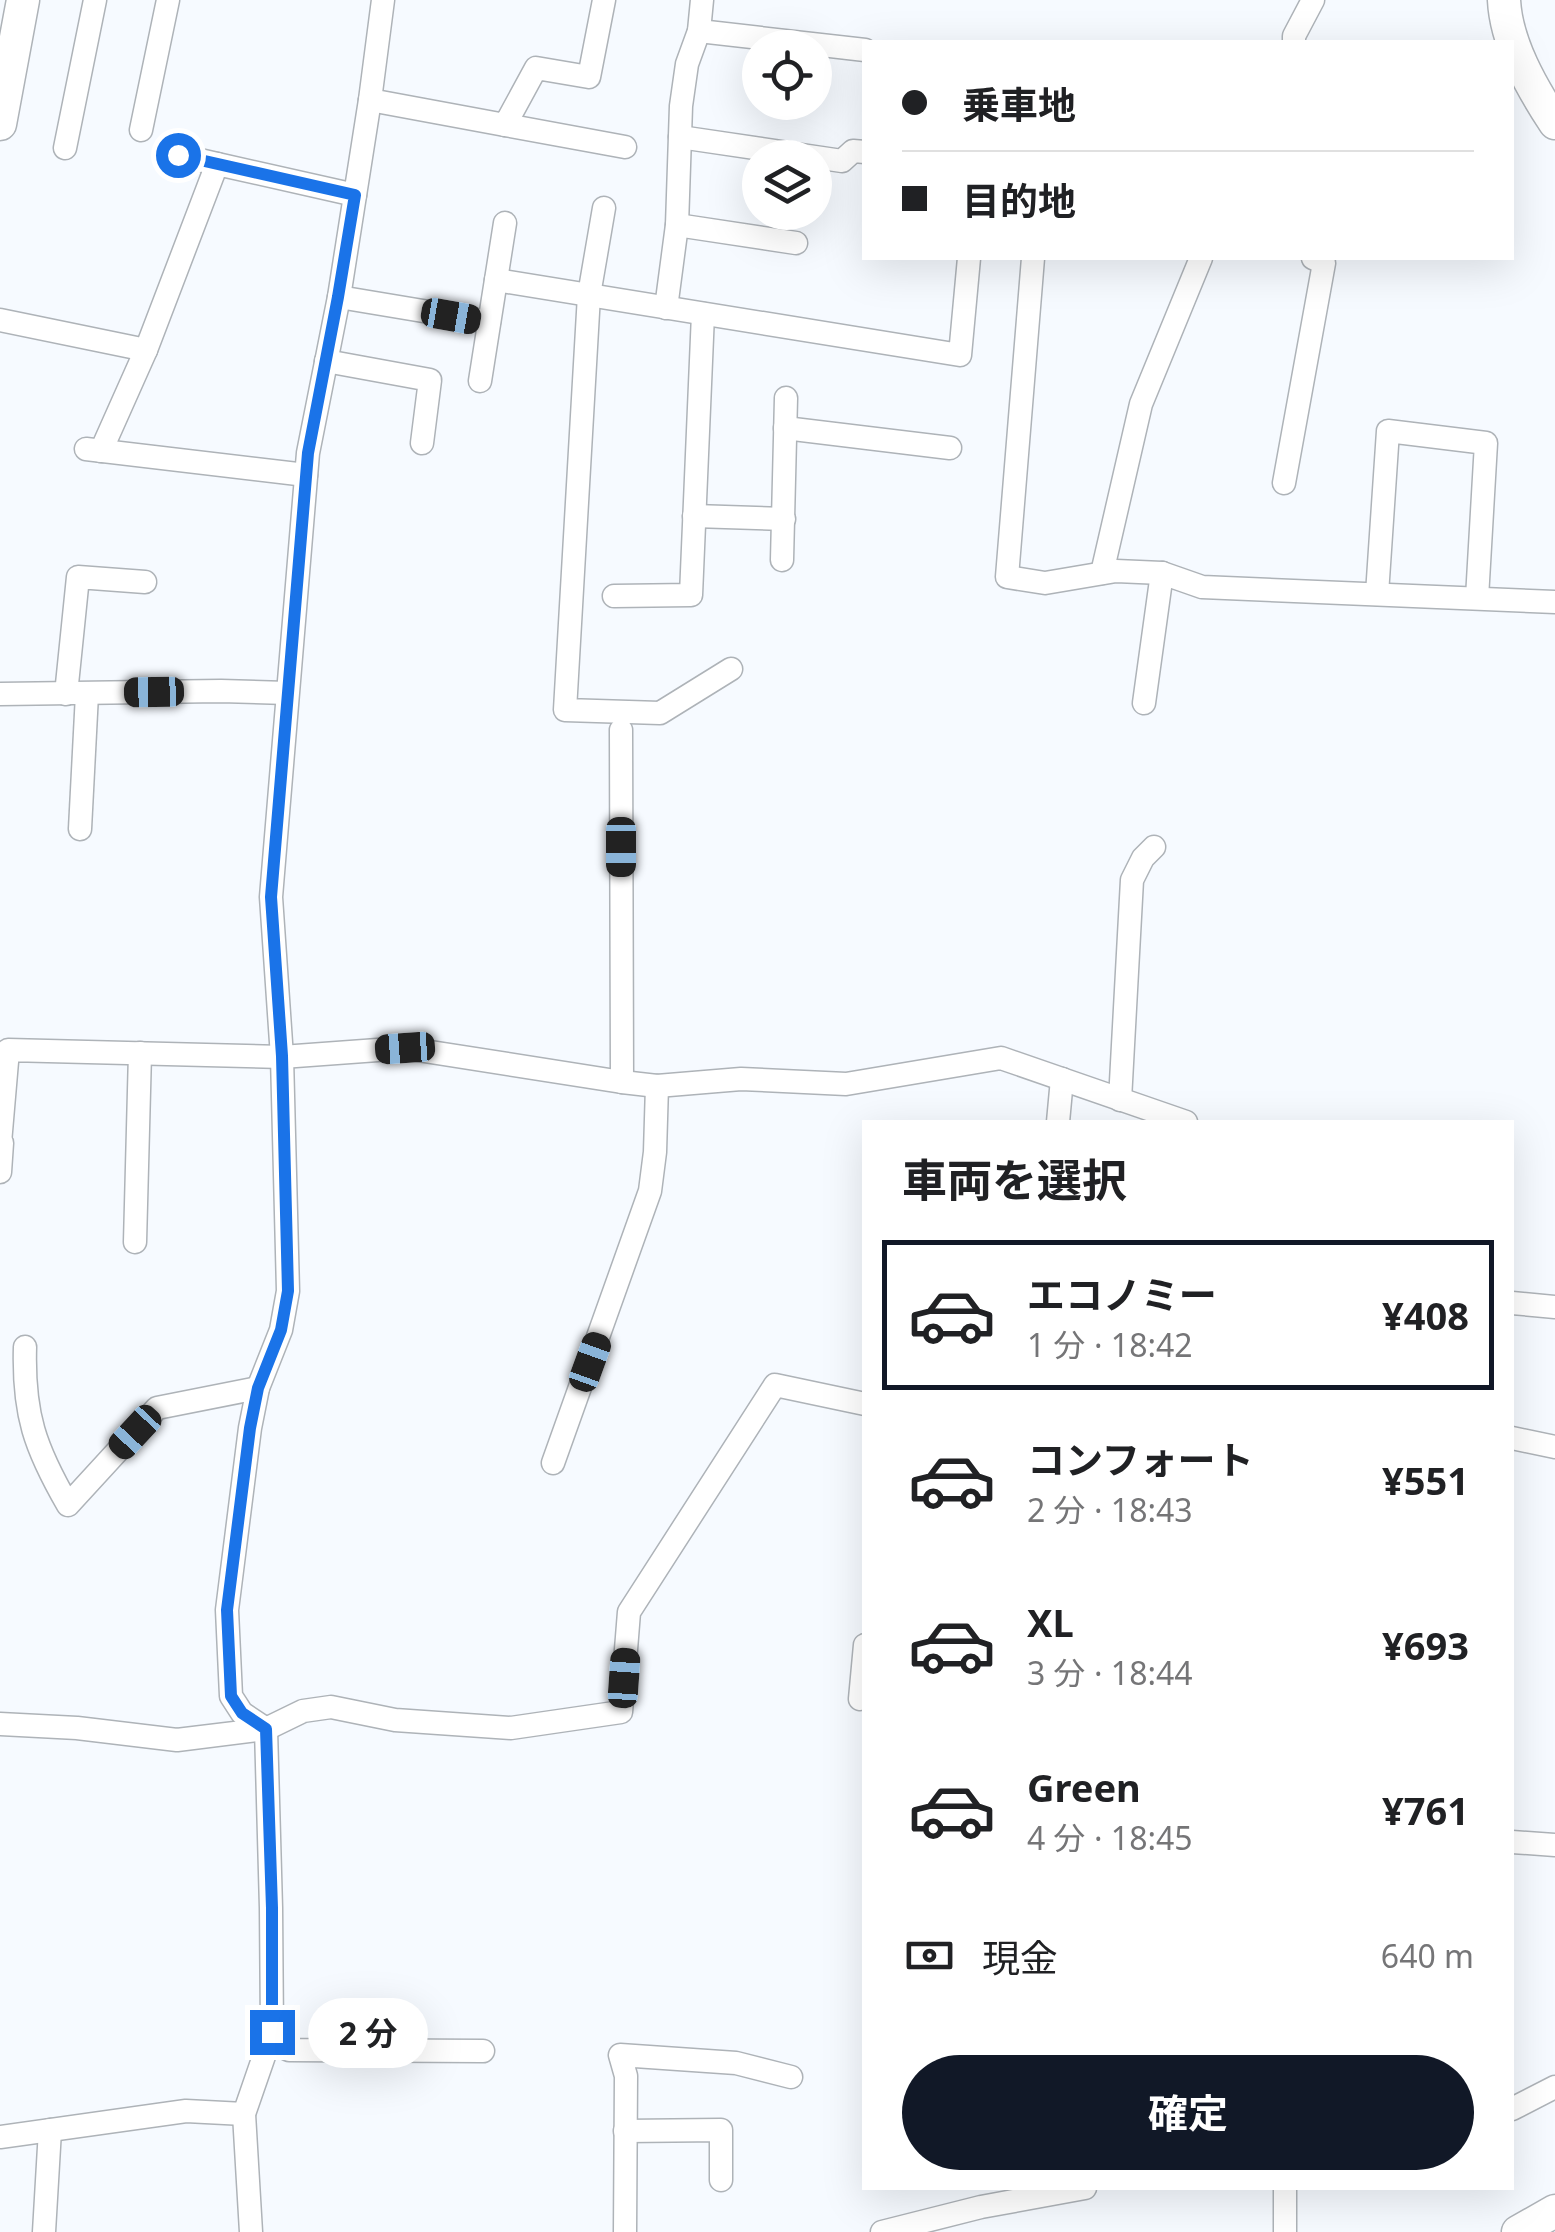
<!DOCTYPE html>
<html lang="ja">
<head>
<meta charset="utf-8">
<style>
  body { margin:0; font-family:"Noto Sans","Noto Sans JP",sans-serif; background:#f6f6f6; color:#202124; height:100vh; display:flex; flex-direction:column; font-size:38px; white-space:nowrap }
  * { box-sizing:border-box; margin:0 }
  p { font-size:32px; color:#757577 }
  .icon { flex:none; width:55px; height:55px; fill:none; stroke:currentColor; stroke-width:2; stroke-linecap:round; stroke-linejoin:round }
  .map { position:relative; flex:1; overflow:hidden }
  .panel { position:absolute; left:862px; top:1120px; width:652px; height:1070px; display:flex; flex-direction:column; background:#fff; border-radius:0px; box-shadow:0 10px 40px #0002 }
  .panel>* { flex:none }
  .guide { position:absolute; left:862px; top:40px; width:652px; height:220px; border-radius:0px; box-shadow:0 10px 40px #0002; display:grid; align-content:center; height:220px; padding:0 40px; background:#fff }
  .buttons { position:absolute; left:742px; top:30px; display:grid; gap:20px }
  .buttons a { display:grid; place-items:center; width:90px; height:90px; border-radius:50%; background:#fff; box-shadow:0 10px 40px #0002; font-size:50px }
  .end { position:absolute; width:45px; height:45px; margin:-22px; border:12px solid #1a73e8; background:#fff; box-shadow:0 0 0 5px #fff }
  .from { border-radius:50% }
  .bubble { position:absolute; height:70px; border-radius:35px; background:#fff; box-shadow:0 10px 40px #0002; font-size:32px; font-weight:700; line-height:70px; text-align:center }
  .car { position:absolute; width:30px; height:60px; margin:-30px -15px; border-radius:12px; box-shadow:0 0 8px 2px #0007; background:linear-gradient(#222 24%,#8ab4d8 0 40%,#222 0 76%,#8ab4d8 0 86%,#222 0) }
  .guide b { display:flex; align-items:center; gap:35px; height:95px; font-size:38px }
  .guide b+b { border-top:2px solid #e0e0e0 }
  .guide i { width:25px; height:25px; background:#202124 }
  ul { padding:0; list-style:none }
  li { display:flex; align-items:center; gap:30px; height:150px; margin:0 20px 15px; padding:0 20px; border:5px solid transparent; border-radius:0px }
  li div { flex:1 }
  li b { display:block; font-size:38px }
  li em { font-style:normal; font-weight:700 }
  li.on { border-color:#111827 }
  li>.icon { width:90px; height:90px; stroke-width:1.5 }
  h2 { padding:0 40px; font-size:45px; line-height:120px }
  .pay { display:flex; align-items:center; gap:25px; height:110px; padding:0 40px; font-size:38px }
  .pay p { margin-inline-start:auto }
  .action { display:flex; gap:20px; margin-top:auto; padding:20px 40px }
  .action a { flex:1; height:115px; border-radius:60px; background:#111827; color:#fff; font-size:40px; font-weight:700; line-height:115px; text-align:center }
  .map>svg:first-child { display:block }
</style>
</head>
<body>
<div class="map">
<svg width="1555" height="2232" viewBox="0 0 1555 2232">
  <rect width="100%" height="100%" fill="#f6faff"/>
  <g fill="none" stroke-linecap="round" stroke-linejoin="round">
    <defs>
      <g id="street">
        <polyline points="699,31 865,50"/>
        <polyline points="1294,42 1294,36 1313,0"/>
        <polyline points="370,100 505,125 536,68 589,77 604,0"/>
        <polyline points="505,125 625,147"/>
        <polyline points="141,130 168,0"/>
        <polyline points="680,137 842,161 853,151 865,152"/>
        <polyline points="65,148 95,0"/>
        <polyline points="178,155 217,164"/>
        <polyline points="604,208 589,295 565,710 660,713 731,669"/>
        <polyline points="677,225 796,243"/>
        <polyline points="1033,258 1007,577 1045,583 1116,571 1162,573 1202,587 1555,602"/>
        <polyline points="496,280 960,355 969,258"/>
        <polyline points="339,297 489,322"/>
        <polyline points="666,308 677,225 681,106 687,64 699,31 702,0"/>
        <polyline points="0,320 146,350"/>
        <polyline points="326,361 430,380 422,443"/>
        <polyline points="480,381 505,223"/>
        <polyline points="785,428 950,448"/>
        <polyline points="86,449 306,475"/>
        <polyline points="101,451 146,350 217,164 355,195"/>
        <polyline points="1284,483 1324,263 1313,258"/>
        <polyline points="694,516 784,519"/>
        <polyline points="782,560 786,398"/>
        <polyline points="1102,573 1141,404 1201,258"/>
        <polyline points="1377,594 1388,431 1486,443 1477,598"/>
        <polyline points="614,596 691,595 703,314"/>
        <polyline points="0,694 221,691 287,693"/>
        <polyline points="66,694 78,577 145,582"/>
        <polyline points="1144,703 1162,573"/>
        <polyline points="621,730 622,1082"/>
        <polyline points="80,829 87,694"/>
        <polyline points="1120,1100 1132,880 1143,858 1154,847"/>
        <polyline points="1058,1122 1062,1079"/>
        <polyline points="0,1143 8,1050 282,1057 405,1048 622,1082 657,1086 741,1079 846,1084 1001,1058 1186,1122"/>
        <polyline points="0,1172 2,1143"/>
        <polyline points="135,1242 140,1053"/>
        <polyline points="1512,1303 1555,1307"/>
        <path d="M25,1347C23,1414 35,1448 68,1505L157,1408L258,1388"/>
        <polyline points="1512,1438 1555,1447"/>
        <polyline points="553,1463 650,1191 655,1152 657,1086"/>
        <polyline points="860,1699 865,1645"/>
        <polyline points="0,1724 77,1728 177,1740 266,1729 303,1711 331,1707 395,1720 511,1728 621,1712 629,1612 775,1385 865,1404"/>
        <polyline points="266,1729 242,1713 231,1696 227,1610 250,1428 258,1388 281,1330 288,1291 282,1057 271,897 308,453 339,297 370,100 383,0"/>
        <polyline points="1512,1842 1555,1845"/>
        <polyline points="269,2040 289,2050 483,2051"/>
        <polyline points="1512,2109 1555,2087"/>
        <polyline points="625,2131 721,2130 721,2180"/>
        <polyline points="0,2137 186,2111 244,2114"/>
        <polyline points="1285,2188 1285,2232"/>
        <polyline points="44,2232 50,2130"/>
        <polyline points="251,2232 244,2114 272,2033 271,1908 266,1729"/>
        <polyline points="625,2232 626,2076 620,2055 736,2063 791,2077"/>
        <polyline points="882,2232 981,2207 1085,2188"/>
      </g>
      <g id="secondary">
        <path d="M1504,0C1506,43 1532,88 1555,123"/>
        <polyline points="0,124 23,0"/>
        <polyline points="1518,2232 1555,2211"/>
      </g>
    </defs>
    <use href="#street" stroke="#aeb3b8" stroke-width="25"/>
    <use href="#secondary" stroke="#aeb3b8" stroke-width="35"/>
    <use href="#street" stroke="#fff" stroke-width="22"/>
    <use href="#secondary" stroke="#fff" stroke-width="32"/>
  </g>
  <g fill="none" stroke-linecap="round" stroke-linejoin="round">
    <polyline stroke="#1a73e8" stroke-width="12" points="178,155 355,195 338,297 308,453 271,897 282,1056 288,1291 281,1330 258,1388 250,1428 227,1610 231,1696 242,1713 266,1729 272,1908 272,2032"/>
  </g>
</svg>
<div class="buttons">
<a><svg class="icon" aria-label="locate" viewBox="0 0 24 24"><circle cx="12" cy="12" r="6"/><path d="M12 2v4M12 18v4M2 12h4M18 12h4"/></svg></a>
<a><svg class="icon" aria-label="layers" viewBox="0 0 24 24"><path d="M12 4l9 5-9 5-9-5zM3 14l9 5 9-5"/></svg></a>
</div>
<i class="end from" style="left:178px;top:155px"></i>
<i class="end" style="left:272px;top:2032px"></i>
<div class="bubble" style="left:308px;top:1998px;width:120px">2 分</div>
<i class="car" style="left:451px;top:316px;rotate:100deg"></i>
<i class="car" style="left:154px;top:692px;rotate:269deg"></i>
<i class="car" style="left:621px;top:847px;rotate:180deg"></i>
<i class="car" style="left:405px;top:1048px;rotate:266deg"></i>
<i class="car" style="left:590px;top:1362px;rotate:20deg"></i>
<i class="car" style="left:135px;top:1432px;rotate:223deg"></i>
<i class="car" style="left:624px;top:1678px;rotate:4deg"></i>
<div class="guide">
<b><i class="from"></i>乗車地</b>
<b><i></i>目的地</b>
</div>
<section class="panel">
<h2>車両を選択</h2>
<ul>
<li class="on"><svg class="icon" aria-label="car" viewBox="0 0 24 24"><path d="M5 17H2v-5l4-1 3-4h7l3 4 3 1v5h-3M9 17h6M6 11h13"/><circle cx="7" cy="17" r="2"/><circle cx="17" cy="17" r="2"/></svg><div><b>エコノミー</b><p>1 分 · 18:42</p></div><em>¥408</em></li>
<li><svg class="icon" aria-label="car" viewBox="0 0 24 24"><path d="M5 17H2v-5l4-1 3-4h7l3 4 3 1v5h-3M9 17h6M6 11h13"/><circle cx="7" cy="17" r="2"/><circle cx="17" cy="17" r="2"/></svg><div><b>コンフォート</b><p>2 分 · 18:43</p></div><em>¥551</em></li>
<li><svg class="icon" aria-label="car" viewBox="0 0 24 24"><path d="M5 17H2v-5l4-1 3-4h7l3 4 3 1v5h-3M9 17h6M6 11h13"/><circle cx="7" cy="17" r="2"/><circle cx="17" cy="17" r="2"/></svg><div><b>XL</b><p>3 分 · 18:44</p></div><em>¥693</em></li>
<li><svg class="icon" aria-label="car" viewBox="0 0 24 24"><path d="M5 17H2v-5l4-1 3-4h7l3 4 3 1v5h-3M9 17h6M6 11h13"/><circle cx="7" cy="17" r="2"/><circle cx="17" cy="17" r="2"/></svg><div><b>Green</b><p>4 分 · 18:45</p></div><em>¥761</em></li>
</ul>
<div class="pay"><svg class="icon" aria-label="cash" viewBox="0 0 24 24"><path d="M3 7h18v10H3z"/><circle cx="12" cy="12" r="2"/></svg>現金<p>640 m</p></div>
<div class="action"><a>確定</a></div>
</section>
</div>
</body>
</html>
